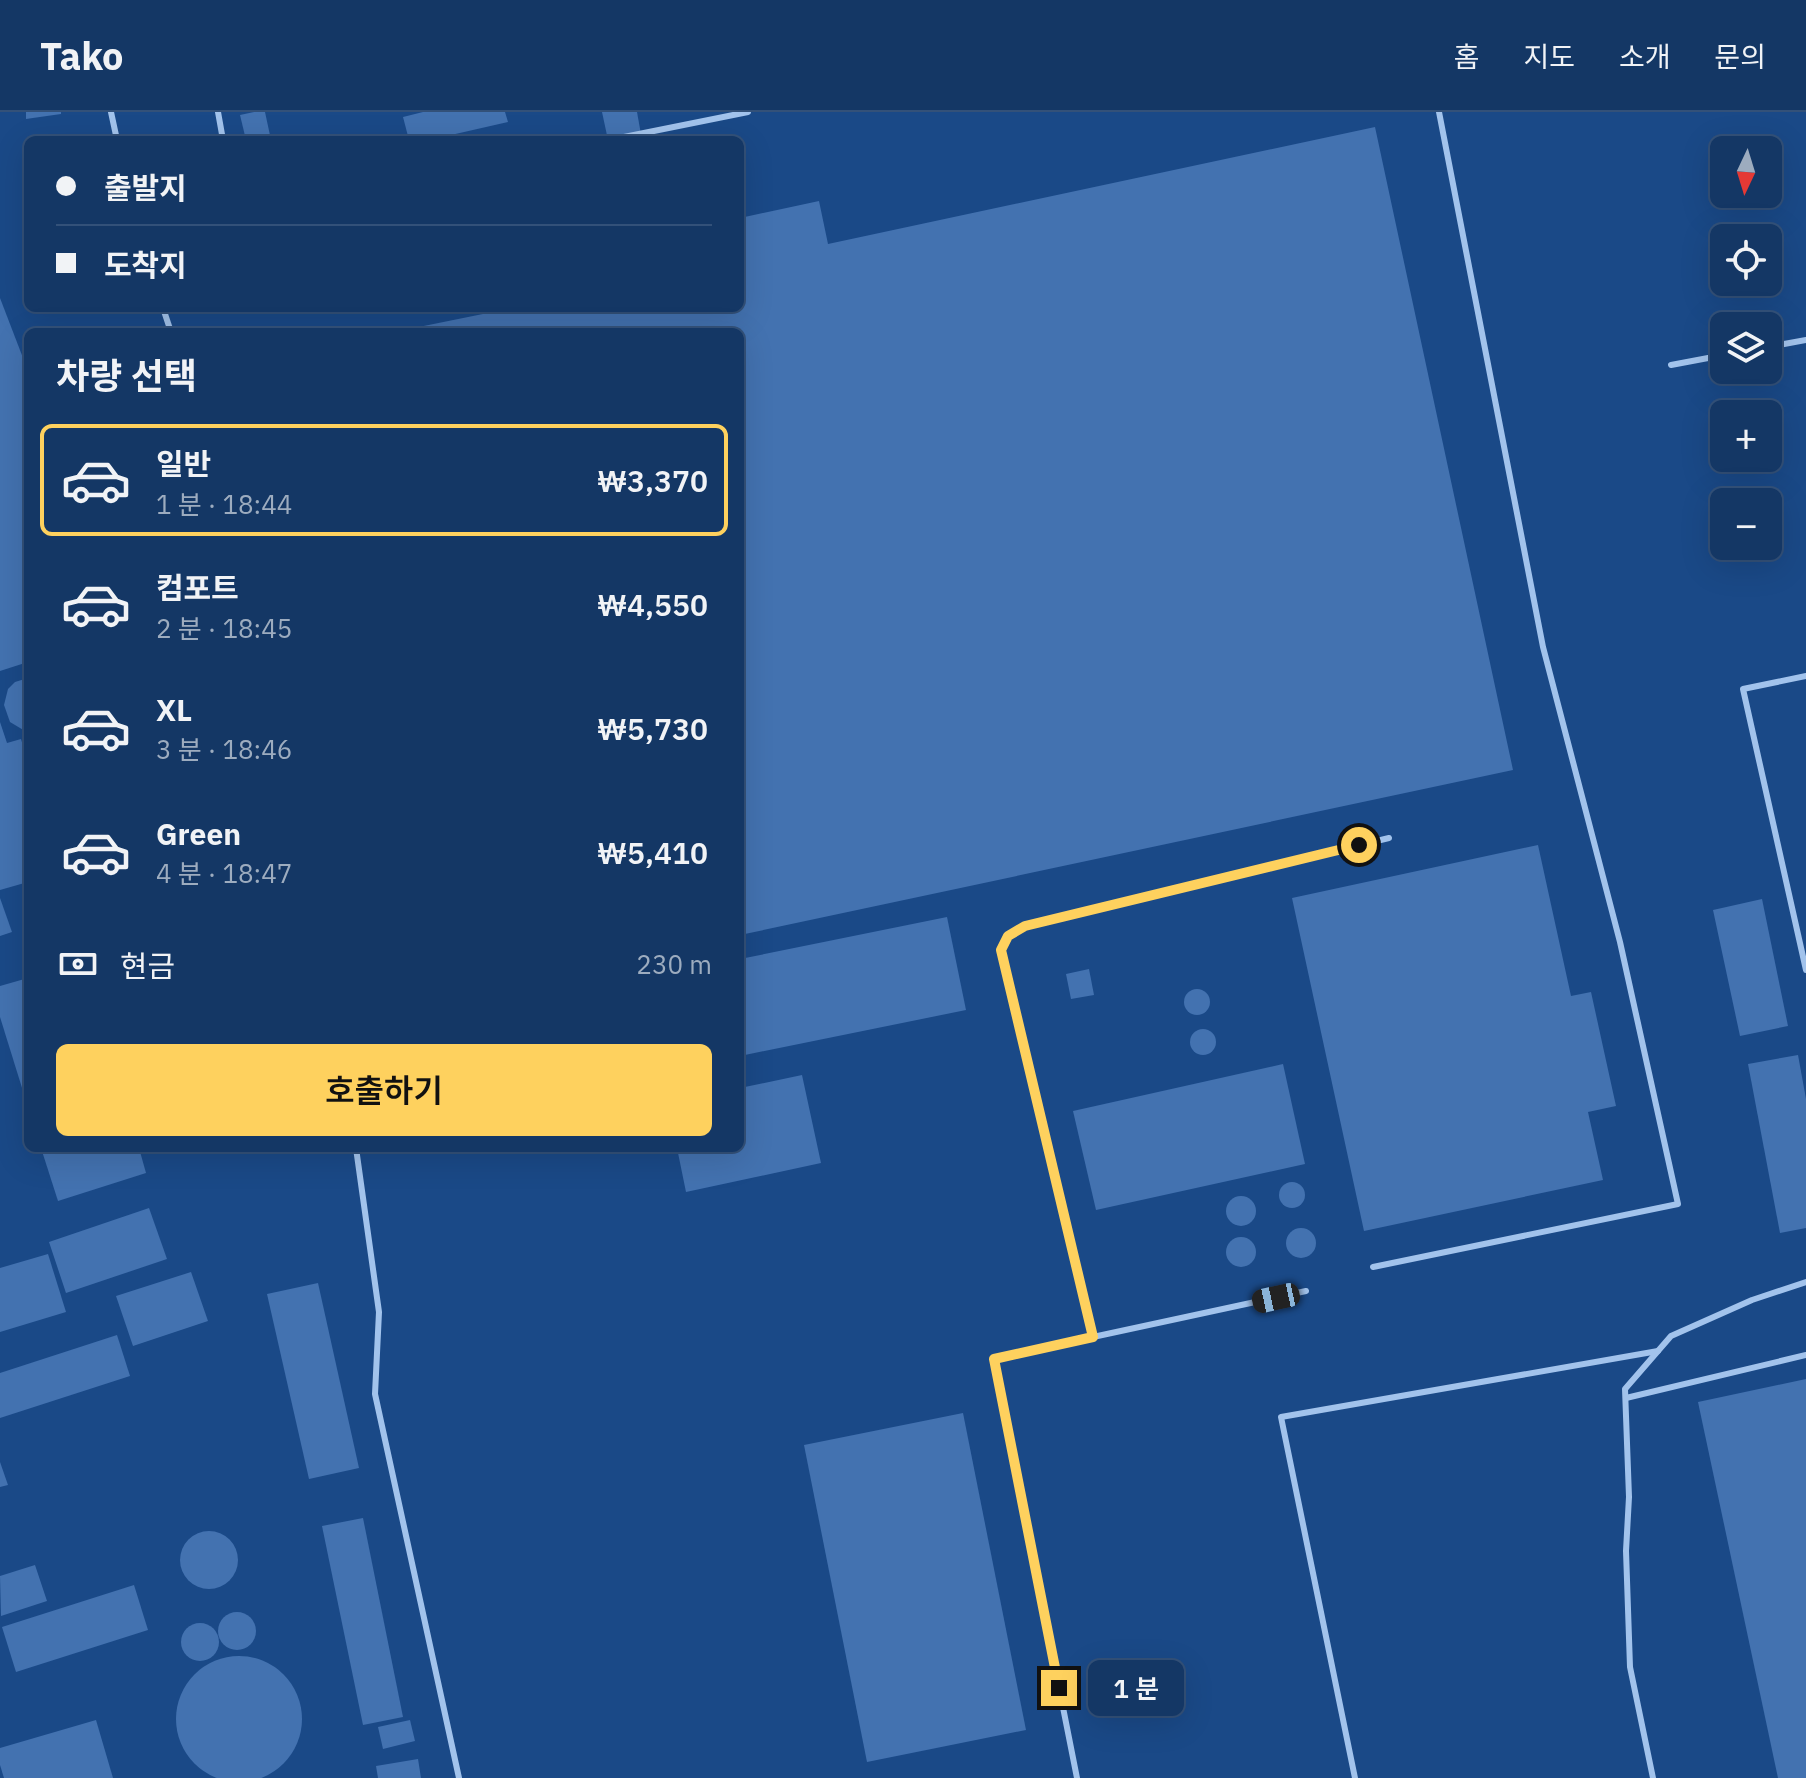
<!DOCTYPE html>
<html lang="ko">
<head>
<meta charset="utf-8">
<style>
  body { margin:0; font-family:"IBM Plex Sans","Noto Sans KR",sans-serif; background:#21426e; color:#f1f3f6; height:100vh; display:flex; flex-direction:column; font-size:30px; white-space:nowrap }
  * { box-sizing:border-box; margin:0 }
  p { font-size:26px; color:#9dacbf }
  .icon { flex:none; width:44px; height:44px; fill:none; stroke:currentColor; stroke-width:2; stroke-linecap:round; stroke-linejoin:round }
  .map { position:relative; flex:1; overflow:hidden }
  .details { position:absolute; left:24px; top:216px; width:720px; height:824px; display:flex; flex-direction:column; background:#143765; border-radius:12px; box-shadow:0 8px 32px #0002,0 0 0 2px #335179 }
  .details>* { flex:none }
  .hud { position:absolute; left:24px; top:24px; width:720px; height:176px; border-radius:12px; box-shadow:0 8px 32px #0002,0 0 0 2px #335179; display:grid; align-content:center; height:176px; padding:0 32px; background:#143765 }
  .needle { width:52px; rotate:184deg }
  .fabs { position:absolute; left:1710px; top:24px; display:grid; gap:16px }
  .fabs a { display:grid; place-items:center; width:72px; height:72px; border-radius:12px; background:#143765; box-shadow:0 8px 32px #0002,0 0 0 2px #335179; font-size:40px }
  .end { position:absolute; width:36px; height:36px; margin:-18px; border:10px solid #fed15e; background:#111; box-shadow:0 0 0 4px #111 }
  .from { border-radius:50% }
  .bubble { position:absolute; height:56px; border-radius:12px; background:#143765; box-shadow:0 8px 32px #0002,0 0 0 2px #335179; font-size:26px; font-weight:600; line-height:56px; text-align:center }
  .car { position:absolute; width:24px; height:48px; margin:-24px -12px; border-radius:10px; box-shadow:0 0 6px 2px #0007; background:linear-gradient(#222 24%,#8ab4d8 0 40%,#222 0 76%,#8ab4d8 0 86%,#222 0) }
  .hud b { display:flex; align-items:center; gap:28px; height:76px; font-size:30px }
  .hud b+b { border-top:2px solid #335179 }
  .hud i { width:20px; height:20px; background:#f1f3f6 }
  ul { padding:0; list-style:none }
  li { display:flex; align-items:center; gap:24px; height:112px; margin:0 16px 12px; padding:0 16px; border:4px solid transparent; border-radius:12px }
  li div { flex:1 }
  li b { display:block; font-size:30px }
  li em { font-style:normal; font-weight:600 }
  li.on { border-color:#fed15e }
  li>.icon { width:72px; height:72px; stroke-width:1.5 }
  h2 { padding:0 32px; font-size:36px; line-height:96px }
  .pay { display:flex; align-items:center; gap:20px; height:88px; padding:0 32px; font-size:30px }
  .pay p { margin-inline-start:auto }
  .cta { display:flex; gap:16px; margin-top:auto; padding:16px 32px }
  .cta a { flex:1; height:92px; border-radius:12px; background:#fed15e; color:#111; font-size:32px; font-weight:600; line-height:92px; text-align:center }
  header { display:flex; align-items:center; gap:48px; box-sizing:border-box; height:112px; padding:0 40px; background:#143765; border-bottom:2px solid #335179 }
  header strong { font-size:38px }
  nav { display:flex; gap:44px; margin-inline-start:auto; font-size:28px }
  .map>svg:first-child { display:block }
</style>
</head>
<body>
<header>
<strong>Tako</strong>
<nav><a>홈</a><a>지도</a><a>소개</a><a>문의</a></nav>
</header>
<div class="map">
<svg width="1806" height="1666" viewBox="0 0 1806 1666">
  <rect width="100%" height="100%" fill="#1a4987"/>
  <g fill="#4372b0">
    <polygon points="26,0 61,0 61,2 26,7"/>
    <polygon points="254,0 265,0 271,28 246,28 240,3"/>
    <polygon points="423,0 505,0 508,10 429,28 409,28 403,5"/>
    <polygon points="602,0 637,0 642,28 608,28"/>
    <polygon points="1375,15 1513,658 740,823 740,220 399,219 513,196 740,196 740,106 819,89 828,132"/>
    <polygon points="0,186 28,259 28,550 0,559"/>
    <polygon points="28,566 28,619 25,619 10,610 4,593 8,577 15,570"/>
    <polygon points="0,610 7,631 21,627 28,651 28,770 0,778"/>
    <polygon points="1538,733 1571,884 1591,880 1616,994 1588,1000 1603,1068 1364,1119 1292,786"/>
    <polygon points="0,786 12,820 0,824"/>
    <polygon points="1762,787 1788,914 1740,924 1713,798"/>
    <polygon points="947,805 966,898 740,944 740,847"/>
    <polygon points="1089,857 1094,883 1071,887 1066,862"/>
    <polygon points="28,866 28,992 27,992 0,905 0,874"/>
    <circle cx="1197" cy="890" r="13"/>
    <circle cx="1203" cy="930" r="13"/>
    <polygon points="1798,943 1806,987 1806,1116 1780,1121 1748,952"/>
    <polygon points="1283,952 1305,1052 1096,1098 1073,999"/>
    <polygon points="802,963 821,1051 686,1080 677,1036 740,1036 740,976"/>
    <polygon points="41,1036 139,1036 146,1061 58,1089"/>
    <circle cx="1292" cy="1083" r="13"/>
    <circle cx="1241" cy="1099" r="15"/>
    <polygon points="149,1096 167,1147 66,1181 49,1130"/>
    <circle cx="1301" cy="1131" r="15"/>
    <circle cx="1241" cy="1140" r="15"/>
    <polygon points="48,1142 66,1200 0,1220 0,1156"/>
    <polygon points="191,1160 208,1209 133,1234 116,1184"/>
    <polygon points="318,1171 359,1356 309,1367 267,1182"/>
    <polygon points="117,1223 130,1264 0,1306 0,1261"/>
    <polygon points="1806,1267 1806,1666 1778,1666 1698,1290"/>
    <polygon points="963,1301 1026,1618 867,1650 804,1333"/>
    <polygon points="0,1350 8,1373 0,1375"/>
    <polygon points="363,1406 403,1605 363,1613 322,1414"/>
    <circle cx="209" cy="1448" r="29"/>
    <polygon points="35,1453 47,1489 1,1504 0,1464"/>
    <polygon points="134,1473 148,1518 16,1560 2,1515"/>
    <circle cx="237" cy="1519" r="19"/>
    <circle cx="200" cy="1530" r="19"/>
    <circle cx="239" cy="1607" r="63"/>
    <polygon points="96,1608 113,1666 4,1666 0,1653 0,1636"/>
    <polygon points="410,1608 415,1629 383,1637 378,1615"/>
    <polygon points="418,1647 421,1666 378,1666 376,1654"/>
  </g>
  <g fill="none" stroke-linecap="round" stroke-linejoin="round">
    <g stroke="#a2c3ec" stroke-width="6">
      <polyline points="111,0 117,28"/>
      <polyline points="218,0 223,28"/>
      <polyline points="609,28 748,0"/>
      <polyline points="163,196 171,220"/>
      <polyline points="1768,235 1806,228"/>
      <polyline points="1671,253 1724,243"/>
      <polyline points="1806,564 1743,577 1806,858"/>
      <polyline points="356,1036 379,1200 375,1282 459,1666"/>
      <polyline points="1373,1155 1678,1092 1620,830 1543,535 1439,0"/>
      <polyline points="1093,1225 1306,1179"/>
      <polyline points="1626,1286 1806,1243"/>
      <polyline points="1077,1666 994,1247 1093,1225 1001,838 1008,824 1025,814 1389,726"/>
      <polyline points="1355,1666 1281,1305 1658,1239"/>
      <polyline points="1653,1666 1630,1555 1626,1439 1629,1385 1625,1277 1671,1224 1752,1188 1806,1170"/>
    </g>
  </g>
  <g fill="none" stroke-linecap="round" stroke-linejoin="round">
    <polyline stroke="#fed15e" stroke-width="10" points="1059,1576 994,1247 1093,1225 1001,838 1008,824 1025,814 1359,733"/>
  </g>
</svg>
<div class="fabs">
<a><svg class="needle" viewBox="-14 -14 28 28"><path d="M0-13l5 13h-10z" fill="#e53935"/><path d="M0 13l5-13h-10z" fill="#9dacbf"/></svg></a>
<a><svg class="icon" aria-label="locate" viewBox="0 0 24 24"><circle cx="12" cy="12" r="6"/><path d="M12 2v4M12 18v4M2 12h4M18 12h4"/></svg></a>
<a><svg class="icon" aria-label="layers" viewBox="0 0 24 24"><path d="M12 4l9 5-9 5-9-5zM3 14l9 5 9-5"/></svg></a>
<a>+</a>
<a>−</a>
</div>
<i class="end from" style="left:1359px;top:733px"></i>
<i class="end" style="left:1059px;top:1576px"></i>
<div class="bubble" style="left:1088px;top:1548px;width:96px">1 분</div>
<i class="car" style="left:1276px;top:1186px;rotate:258deg"></i>
<div class="hud">
<b><i class="from"></i>출발지</b>
<b><i></i>도착지</b>
</div>
<section class="details">
<h2>차량 선택</h2>
<ul>
<li class="on"><svg class="icon" aria-label="car" viewBox="0 0 24 24"><path d="M5 17H2v-5l4-1 3-4h7l3 4 3 1v5h-3M9 17h6M6 11h13"/><circle cx="7" cy="17" r="2"/><circle cx="17" cy="17" r="2"/></svg><div><b>일반</b><p>1 분 · 18:44</p></div><em>₩3,370</em></li>
<li><svg class="icon" aria-label="car" viewBox="0 0 24 24"><path d="M5 17H2v-5l4-1 3-4h7l3 4 3 1v5h-3M9 17h6M6 11h13"/><circle cx="7" cy="17" r="2"/><circle cx="17" cy="17" r="2"/></svg><div><b>컴포트</b><p>2 분 · 18:45</p></div><em>₩4,550</em></li>
<li><svg class="icon" aria-label="car" viewBox="0 0 24 24"><path d="M5 17H2v-5l4-1 3-4h7l3 4 3 1v5h-3M9 17h6M6 11h13"/><circle cx="7" cy="17" r="2"/><circle cx="17" cy="17" r="2"/></svg><div><b>XL</b><p>3 분 · 18:46</p></div><em>₩5,730</em></li>
<li><svg class="icon" aria-label="car" viewBox="0 0 24 24"><path d="M5 17H2v-5l4-1 3-4h7l3 4 3 1v5h-3M9 17h6M6 11h13"/><circle cx="7" cy="17" r="2"/><circle cx="17" cy="17" r="2"/></svg><div><b>Green</b><p>4 분 · 18:47</p></div><em>₩5,410</em></li>
</ul>
<div class="pay"><svg class="icon" aria-label="cash" viewBox="0 0 24 24"><path d="M3 7h18v10H3z"/><circle cx="12" cy="12" r="2"/></svg>현금<p>230 m</p></div>
<div class="cta"><a>호출하기</a></div>
</section>
</div>
</body>
</html>
